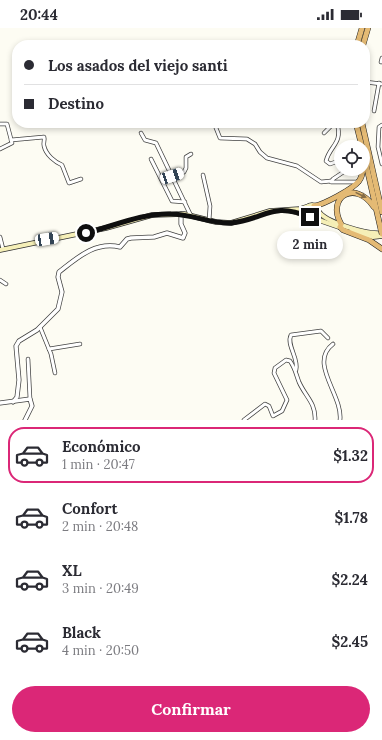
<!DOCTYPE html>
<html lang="es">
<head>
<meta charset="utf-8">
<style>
  body { margin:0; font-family:Lora,serif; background:#f2f2f3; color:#2b2b33; height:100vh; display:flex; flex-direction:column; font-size:15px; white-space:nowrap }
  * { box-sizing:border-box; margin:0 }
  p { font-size:13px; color:#7c7c81 }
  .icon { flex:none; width:22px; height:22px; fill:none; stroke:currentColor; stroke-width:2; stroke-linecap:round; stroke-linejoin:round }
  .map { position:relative; height:392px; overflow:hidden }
  .details { display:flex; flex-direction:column; background:#fff; flex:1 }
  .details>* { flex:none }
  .guide { position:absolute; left:12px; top:12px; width:358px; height:88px; border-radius:16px; box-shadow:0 2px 6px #0003; display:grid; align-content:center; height:88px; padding:0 12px; background:#fff }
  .tools { position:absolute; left:334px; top:112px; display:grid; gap:8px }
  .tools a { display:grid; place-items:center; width:36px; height:36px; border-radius:50%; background:#fff; box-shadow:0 2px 6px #0003; font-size:20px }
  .end { position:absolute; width:18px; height:18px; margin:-9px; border:5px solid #0f0f0f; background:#fff; box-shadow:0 0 0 2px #fff }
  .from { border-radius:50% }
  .bubble { position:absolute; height:28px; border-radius:14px; background:#fff; box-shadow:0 2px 6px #0003; font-size:13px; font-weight:700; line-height:28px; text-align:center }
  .car { position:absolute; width:12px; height:24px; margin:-12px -6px; border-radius:5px; box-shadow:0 0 3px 1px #0007; background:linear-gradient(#fff 24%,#345 0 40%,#fff 0 76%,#345 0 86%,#fff 0) }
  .guide b { display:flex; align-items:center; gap:14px; height:38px; font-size:15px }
  .guide b+b { border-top:1px solid #e1e1e2 }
  .guide i { width:10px; height:10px; background:#2b2b33 }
  ul { padding:7px 0 0; list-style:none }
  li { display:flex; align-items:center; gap:12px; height:56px; margin:0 8px 6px; padding:0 4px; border:2px solid transparent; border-radius:16px }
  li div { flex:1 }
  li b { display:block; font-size:15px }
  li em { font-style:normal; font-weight:700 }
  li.selected { border-color:#db2777 }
  li>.icon { width:36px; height:36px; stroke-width:1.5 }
  .primary-button { display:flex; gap:8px; margin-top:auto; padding:8px 12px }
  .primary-button a { flex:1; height:46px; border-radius:24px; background:#db2777; color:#fff; font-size:16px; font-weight:700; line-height:46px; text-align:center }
  .status { display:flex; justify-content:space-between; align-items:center; height:28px; padding:0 20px; background:#fff; direction:ltr }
  .status svg { height:11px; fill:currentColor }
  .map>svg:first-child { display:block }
</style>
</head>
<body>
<div class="status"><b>20:44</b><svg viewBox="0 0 49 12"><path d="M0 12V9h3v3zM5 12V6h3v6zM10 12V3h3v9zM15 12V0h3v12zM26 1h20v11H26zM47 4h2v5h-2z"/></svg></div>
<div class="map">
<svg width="382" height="392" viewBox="0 0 382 392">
  <rect width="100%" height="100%" fill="#fdfcf3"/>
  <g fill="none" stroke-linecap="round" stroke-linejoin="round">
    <defs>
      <g id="minor">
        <polyline points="381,34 382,30"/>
        <polyline points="365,54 382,56"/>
        <polyline points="365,76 365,79"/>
        <polyline points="374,83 379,55"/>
        <polyline points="214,95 220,110 247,111 255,116 260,124 267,130 297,138 321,154 331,153"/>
        <path d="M337,95C343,116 330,117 326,133L330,136L341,132"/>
        <polyline points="0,96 7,96 12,115 0,121"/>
        <polyline points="382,97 379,99 378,119 382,136"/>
        <polyline points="141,105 145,112 156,115 191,188"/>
        <polyline points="324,105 334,95"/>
        <path d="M11,112L44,109C45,112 43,115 44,118C46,127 55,134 62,137L69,155L81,151"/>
        <polyline points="151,131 172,173 185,174"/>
        <polyline points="348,141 333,151 331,154 359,154"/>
        <polyline points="203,147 210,178 209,193"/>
        <polyline points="172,148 184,144 186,140 186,129 191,126"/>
        <polyline points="0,209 3,221"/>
        <polyline points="0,252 6,256"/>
        <polyline points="40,299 51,326 55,345"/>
        <path d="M333,316C308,335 343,367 340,392"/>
        <polyline points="49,321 80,316"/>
        <polyline points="28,331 30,371"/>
        <path d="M296,342C299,330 286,317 291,307L321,303L328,310"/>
        <path d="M244,392L265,376L269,378L273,388L282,383L287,372L274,345L275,340L286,332L290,333C295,340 296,346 299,354C305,368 316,375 315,392"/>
      </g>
      <g id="tertiary">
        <path d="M13,374L17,369L19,352L16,318L19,313L37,302L58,281L62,264L58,249L59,244C77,230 95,213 120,219L127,211L131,210L154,209L167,205L183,210L185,205L181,196V186"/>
        <polyline points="0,375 30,371 32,378 25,392"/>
      </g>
      <g id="secondary">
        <circle cx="312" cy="183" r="6"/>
        <path d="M318,182C323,194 368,207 382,205"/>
        <polyline points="292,183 308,188"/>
        <polyline points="310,189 342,200"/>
        <polyline points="352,203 373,209 382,208"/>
        <polyline points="0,222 106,200 152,187 184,186 216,194 231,195 270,183 300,181 309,178"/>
      </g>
      <g id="trunk">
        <polyline points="357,17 362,0"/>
        <polyline points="363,17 368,0"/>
        <polyline points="356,95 362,119"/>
        <polyline points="362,95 382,184"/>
        <polyline points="363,123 381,202"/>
        <path d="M314,178C323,177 353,161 359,153C363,148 363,141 364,135"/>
        <path d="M341,196C326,169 355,151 374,179"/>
        <polyline points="340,199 343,202 369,212 382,221"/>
      </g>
    </defs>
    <use href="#minor" stroke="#424242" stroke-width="4.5"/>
    <use href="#tertiary" stroke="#424242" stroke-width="5"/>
    <use href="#secondary" stroke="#313131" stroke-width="5.5"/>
    <use href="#trunk" stroke="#202020" stroke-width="6"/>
    <use href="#minor" stroke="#fff" stroke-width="3"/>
    <use href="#tertiary" stroke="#fff" stroke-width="3.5"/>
    <use href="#secondary" stroke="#f5efb7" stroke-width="4"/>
    <use href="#trunk" stroke="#e4ba74" stroke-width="5"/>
    <defs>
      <polyline id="trunk-bridge" points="381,202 382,206"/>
    </defs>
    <use href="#trunk-bridge" stroke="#202020" stroke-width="6" stroke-linecap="butt"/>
    <use href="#trunk-bridge" stroke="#e4ba74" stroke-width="5"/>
  </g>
  <defs><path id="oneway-solid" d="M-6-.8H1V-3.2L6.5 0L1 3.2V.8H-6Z"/></defs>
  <use fill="#846d47" href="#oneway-solid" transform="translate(361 167) rotate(26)"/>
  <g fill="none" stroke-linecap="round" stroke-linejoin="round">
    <path stroke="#0f0f0f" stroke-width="5" d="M86,205C114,198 142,185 171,186C192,186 211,196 231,195C267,191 270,173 310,189"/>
  </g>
</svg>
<div class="tools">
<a><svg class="icon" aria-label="locate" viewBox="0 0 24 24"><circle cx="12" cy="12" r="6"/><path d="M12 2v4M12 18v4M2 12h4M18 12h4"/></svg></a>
</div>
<i class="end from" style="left:86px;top:205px"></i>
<i class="end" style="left:310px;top:189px"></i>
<div class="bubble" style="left:277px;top:203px;width:66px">2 min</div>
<i class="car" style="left:172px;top:148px;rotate:72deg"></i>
<i class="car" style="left:47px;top:211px;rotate:81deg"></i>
<div class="guide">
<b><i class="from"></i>Los asados del viejo santi</b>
<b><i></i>Destino</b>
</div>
</div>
<section class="details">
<ul>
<li class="selected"><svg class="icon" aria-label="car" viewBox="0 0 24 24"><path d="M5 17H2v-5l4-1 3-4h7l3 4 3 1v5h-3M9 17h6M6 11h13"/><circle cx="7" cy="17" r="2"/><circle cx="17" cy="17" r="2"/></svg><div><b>Económico</b><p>1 min · 20:47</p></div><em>$1.32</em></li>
<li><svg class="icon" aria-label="car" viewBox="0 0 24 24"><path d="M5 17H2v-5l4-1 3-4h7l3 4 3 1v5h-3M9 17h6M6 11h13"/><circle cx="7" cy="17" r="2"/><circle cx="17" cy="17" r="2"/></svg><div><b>Confort</b><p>2 min · 20:48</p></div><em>$1.78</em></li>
<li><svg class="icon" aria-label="car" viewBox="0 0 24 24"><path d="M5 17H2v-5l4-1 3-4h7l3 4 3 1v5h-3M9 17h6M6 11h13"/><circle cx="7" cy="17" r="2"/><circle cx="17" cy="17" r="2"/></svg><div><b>XL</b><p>3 min · 20:49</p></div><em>$2.24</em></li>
<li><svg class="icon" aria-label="car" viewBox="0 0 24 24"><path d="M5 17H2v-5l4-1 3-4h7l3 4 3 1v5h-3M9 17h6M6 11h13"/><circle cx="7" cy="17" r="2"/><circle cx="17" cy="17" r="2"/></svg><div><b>Black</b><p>4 min · 20:50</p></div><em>$2.45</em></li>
</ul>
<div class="primary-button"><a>Confirmar</a></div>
</section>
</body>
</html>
